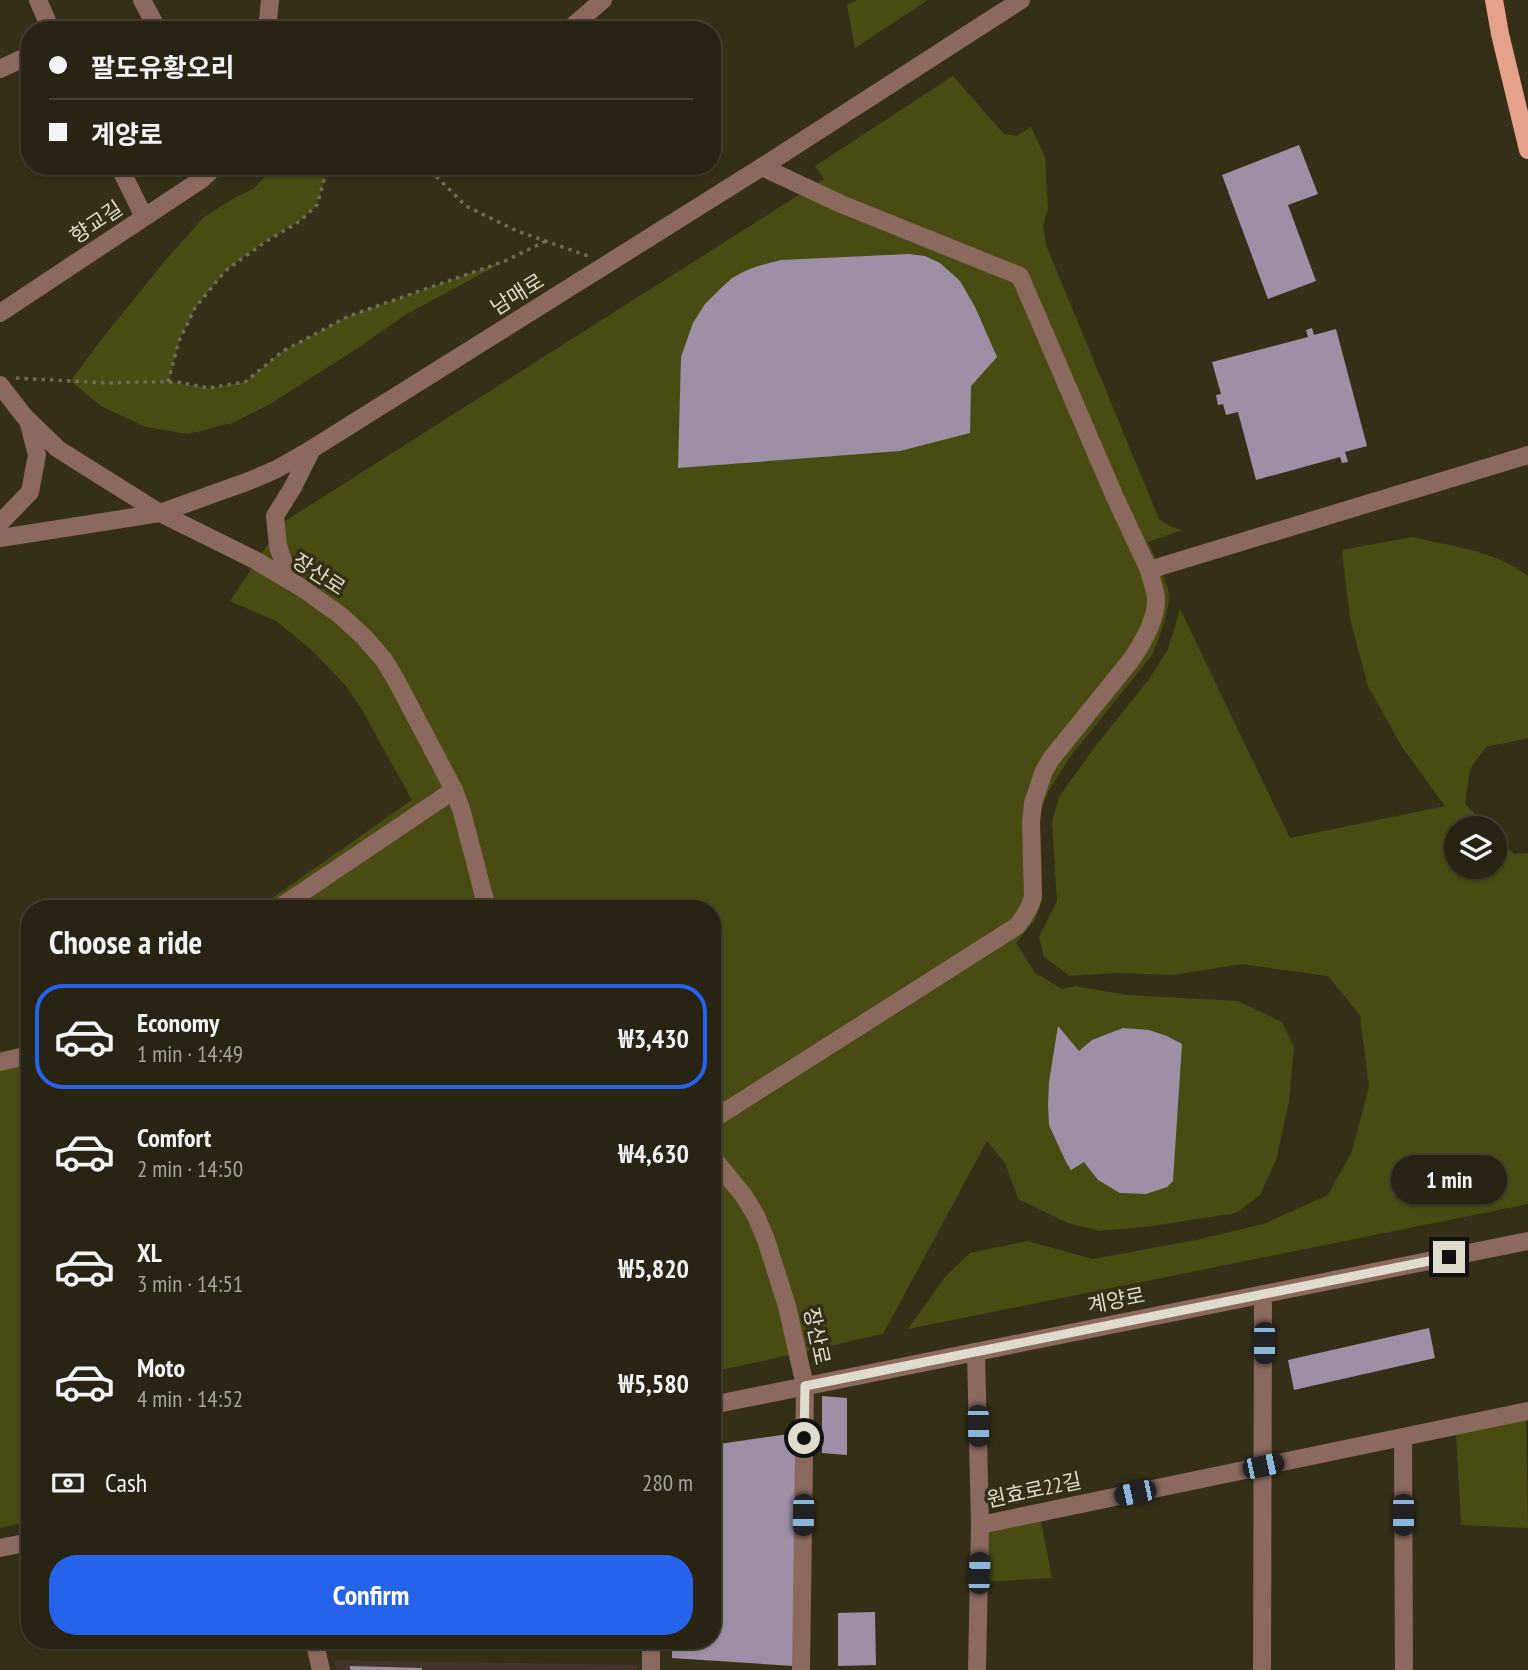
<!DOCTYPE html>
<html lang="en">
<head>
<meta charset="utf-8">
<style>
  body { margin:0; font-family:"PT Sans Narrow","Noto Sans KR",sans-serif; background:#342f20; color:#f1f3f6; height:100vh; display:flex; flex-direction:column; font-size:26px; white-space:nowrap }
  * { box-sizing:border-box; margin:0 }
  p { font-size:23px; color:#a5a49f }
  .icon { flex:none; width:38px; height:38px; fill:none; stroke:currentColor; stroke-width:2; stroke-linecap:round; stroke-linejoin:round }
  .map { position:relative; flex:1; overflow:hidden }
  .sheet { position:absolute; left:21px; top:900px; width:700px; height:749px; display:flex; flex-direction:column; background:#282312; border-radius:28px; box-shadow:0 2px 5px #0004,0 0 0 2px #444032 }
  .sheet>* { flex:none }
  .banner { position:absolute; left:21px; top:21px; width:700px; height:154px; border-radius:28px; box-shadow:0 2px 5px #0004,0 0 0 2px #444032; display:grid; align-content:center; height:154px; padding:0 28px; background:#282312 }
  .buttons { position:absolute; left:1444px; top:816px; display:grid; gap:14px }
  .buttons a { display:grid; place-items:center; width:63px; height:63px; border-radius:50%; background:#282312; box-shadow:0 2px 5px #0004,0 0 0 2px #444032; font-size:35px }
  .end { position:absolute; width:32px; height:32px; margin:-16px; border:9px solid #dfdcce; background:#111; box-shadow:0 0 0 4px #111 }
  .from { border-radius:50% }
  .bubble { position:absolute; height:49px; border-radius:24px; background:#282312; box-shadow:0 2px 5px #0004,0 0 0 2px #444032; font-size:23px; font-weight:700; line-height:49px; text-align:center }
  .car { position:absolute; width:21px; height:42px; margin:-21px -10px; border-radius:9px; box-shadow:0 0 5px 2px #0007; background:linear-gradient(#222 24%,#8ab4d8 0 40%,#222 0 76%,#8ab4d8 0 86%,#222 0) }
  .banner b { display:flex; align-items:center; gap:24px; height:66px; font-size:26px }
  .banner b+b { border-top:2px solid #444032 }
  .banner i { width:18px; height:18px; background:#f1f3f6 }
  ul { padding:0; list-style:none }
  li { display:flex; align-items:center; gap:21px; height:105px; margin:0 14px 10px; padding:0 14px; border:4px solid transparent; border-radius:28px }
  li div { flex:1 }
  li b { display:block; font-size:26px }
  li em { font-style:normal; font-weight:700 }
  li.selected { border-color:#2563eb }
  li>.icon { width:63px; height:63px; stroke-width:1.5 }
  h2 { padding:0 28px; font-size:32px; line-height:84px }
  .pay { display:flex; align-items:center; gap:18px; height:77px; padding:0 28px; font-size:26px }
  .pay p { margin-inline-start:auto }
  .cta { display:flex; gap:14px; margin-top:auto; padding:14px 28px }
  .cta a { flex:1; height:80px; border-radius:28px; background:#2563eb; color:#fff; font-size:28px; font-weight:700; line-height:80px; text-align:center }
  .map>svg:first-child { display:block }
</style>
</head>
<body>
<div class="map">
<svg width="1528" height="1670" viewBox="0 0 1528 1670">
  <rect width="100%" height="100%" fill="#362f18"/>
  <polygon fill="#443329" points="334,1660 637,1665 637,1670 336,1670"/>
  <g fill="#494c12">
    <polygon points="857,0 928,0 855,48 847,5"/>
    <path d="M953,76L1004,134L1016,136L1031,127L1045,157L1048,209L1043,226L1046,245L1159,519L1171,527L1182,530L1148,542C1154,556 1164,575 1168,589C1172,608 1159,638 1152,655L1070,757L1048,792L1039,815L1042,863V900L1035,920L1016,943L1035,973L1062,989L1075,986L1127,995L1238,1001L1282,1022L1294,1048L1289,1102L1276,1160L1260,1195L1236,1213L1152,1226L1100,1231L1068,1223L1018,1199L1005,1163L987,1141L883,1334L712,1372V908H258L412,800L362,710L346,686L314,652L276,621L230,601L282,523L824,179L815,166Z"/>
    <polygon points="275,166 328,166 317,205 300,221 264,242 225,271 195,308 179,341 169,382 209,388 245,382 283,351 349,316 505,261 405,315 358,348 270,404 232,423 188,434 146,427 101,406 71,381 101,340 164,262 204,217 236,197 253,189"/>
    <path d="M1412,537C1451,546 1496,551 1528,576V738L1486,747L1470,769L1465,804L1489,828H1456V866H1494L1495,834L1514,854L1528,853V1204L908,1329L945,1277L970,1253L1027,1241L1093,1259L1196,1240L1263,1224L1328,1195L1352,1151L1369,1087L1360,1015L1328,976L1242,964L1173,975L1115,973L1070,976L1044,957L1039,937L1057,901L1052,823L1059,797L1094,748L1150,678L1168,649L1180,609L1290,838L1445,806L1402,747L1368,686L1350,619L1342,550Z"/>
    <polygon points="30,1045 30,1521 0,1528 0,1052"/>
    <polygon points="1526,1416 1528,1528 1461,1525 1456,1432"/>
    <polygon points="1040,1516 1052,1578 982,1582 983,1527"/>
  </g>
  <g fill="#9f8fa6">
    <polygon points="1299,145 1318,194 1288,205 1316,281 1268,299 1222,175"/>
    <polygon points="909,254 925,256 940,263 960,281 975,307 997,357 971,386 970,433 900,451 678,468 681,357 693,323 705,304 719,290 732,278 745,271 758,266 781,260"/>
    <polygon points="1312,328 1314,335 1336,329 1367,446 1345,452 1348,462 1342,463 1340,457 1256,480 1238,412 1226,415 1223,404 1218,405 1216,395 1221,394 1212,362 1308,337 1306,330"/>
    <polygon points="1058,1026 1079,1051 1092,1040 1123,1028 1149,1030 1167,1036 1182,1044 1173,1181 1167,1187 1146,1194 1120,1193 1098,1180 1084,1162 1071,1170 1066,1162 1049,1125 1048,1105 1049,1082"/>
    <polygon points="1429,1328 1435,1358 1294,1390 1288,1360"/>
    <polygon points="822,1396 847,1398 847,1455 822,1453"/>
    <polygon points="796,1433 793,1666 672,1658 672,1640 712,1640 712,1445"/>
    <polygon points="875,1612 876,1665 838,1666 838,1613"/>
    <polygon points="350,1666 422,1668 422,1670 350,1670"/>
  </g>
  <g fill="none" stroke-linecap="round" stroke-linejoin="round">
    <g stroke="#706b57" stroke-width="3.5" stroke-dasharray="3.5 5" stroke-linecap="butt">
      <polyline points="423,166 433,173 466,206 517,231 588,256"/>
      <polyline points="16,378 107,383 134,382 177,382 209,388 245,382 283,351 349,316 505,261 546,241"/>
      <polyline points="168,382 179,341 195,308 225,271 265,242 300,221 317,205 328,166"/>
    </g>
    <g stroke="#8b695e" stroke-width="18">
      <polyline points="38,0 51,30"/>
      <polyline points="142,0 158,30"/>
      <polyline points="267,30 270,0"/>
      <polyline points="568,30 603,0"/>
      <polyline points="0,69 30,55"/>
      <polyline points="119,166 144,217"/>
      <polyline points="762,167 841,204 1020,276 1114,495 1149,570"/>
      <polyline points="0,313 202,179 216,166"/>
      <polyline points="0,385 24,416 58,449 160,513 255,560 302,588 340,615 364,637 384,660 396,680 454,790 462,812 487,908"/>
      <polyline points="0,523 30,492 37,455 29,424"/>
      <polyline points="0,538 160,513 249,481 277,469 312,449 762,167 1021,0"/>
      <polyline points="290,581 278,546 275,516 293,487 312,449"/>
      <polyline points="279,908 454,790"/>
      <polyline points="0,1062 30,1055"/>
      <path d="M712,1120L1017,926C1025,916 1030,908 1033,897L1031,823L1033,803L1044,771L1051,759L1131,660C1142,644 1157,619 1156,598C1155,589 1151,579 1149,570L1528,455"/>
      <polyline points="712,1157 744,1196 756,1216 766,1240 787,1306 805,1386 801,1670"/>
      <polyline points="976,1352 980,1525 977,1670"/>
      <polyline points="712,1405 1528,1241"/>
      <polyline points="1403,1437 1404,1670"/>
      <polyline points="980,1525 1528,1411"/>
      <polyline points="0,1548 30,1542"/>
      <polyline points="314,1640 321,1670"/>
      <polyline points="651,1670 651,1640"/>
      <polyline points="1262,1670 1263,1294"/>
    </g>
    <polyline stroke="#e5a189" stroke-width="18" points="1494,0 1500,34 1528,150"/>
  </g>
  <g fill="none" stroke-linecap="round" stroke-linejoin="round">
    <polyline stroke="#dfdcce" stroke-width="9" points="804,1438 805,1386 1449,1257"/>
  </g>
  <g text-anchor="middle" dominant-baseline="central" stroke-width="7" stroke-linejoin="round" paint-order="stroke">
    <g font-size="21" fill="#dfdcce" stroke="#362f18">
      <text transform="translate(96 222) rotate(-34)">향교길</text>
      <text transform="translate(517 294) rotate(-32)">남매로</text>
      <text transform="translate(319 574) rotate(33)">장산로</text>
      <text transform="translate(1116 1300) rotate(-11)">계양로</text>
      <text transform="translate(817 1336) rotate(78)">장산로</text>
      <text transform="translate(1034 1490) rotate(-12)">원효로22길</text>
    </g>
  </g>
</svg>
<div class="buttons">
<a><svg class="icon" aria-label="layers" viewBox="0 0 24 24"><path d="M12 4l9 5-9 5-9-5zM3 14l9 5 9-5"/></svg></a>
</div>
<i class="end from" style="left:804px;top:1438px"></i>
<i class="end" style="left:1449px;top:1257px"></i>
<div class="bubble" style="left:1391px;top:1155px;width:116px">1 min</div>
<i class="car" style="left:1264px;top:1343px;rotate:180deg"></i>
<i class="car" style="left:978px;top:1426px;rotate:179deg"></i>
<i class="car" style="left:1263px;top:1466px;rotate:78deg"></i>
<i class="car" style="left:1135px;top:1493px;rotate:258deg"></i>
<i class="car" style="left:803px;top:1515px;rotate:181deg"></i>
<i class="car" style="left:1403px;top:1515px;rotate:180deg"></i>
<i class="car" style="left:979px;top:1573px;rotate:2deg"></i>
<div class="banner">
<b><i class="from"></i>팔도유황오리</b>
<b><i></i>계양로</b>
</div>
<section class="sheet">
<h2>Choose a ride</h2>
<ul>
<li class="selected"><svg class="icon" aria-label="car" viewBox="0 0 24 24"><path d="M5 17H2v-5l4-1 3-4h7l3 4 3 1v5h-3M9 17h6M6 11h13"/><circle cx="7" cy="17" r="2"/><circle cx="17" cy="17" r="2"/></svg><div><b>Economy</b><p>1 min · 14:49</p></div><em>₩3,430</em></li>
<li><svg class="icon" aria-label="car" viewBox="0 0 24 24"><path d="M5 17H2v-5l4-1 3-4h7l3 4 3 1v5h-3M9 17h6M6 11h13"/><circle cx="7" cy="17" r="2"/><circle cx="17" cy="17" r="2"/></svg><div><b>Comfort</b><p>2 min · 14:50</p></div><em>₩4,630</em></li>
<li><svg class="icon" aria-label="car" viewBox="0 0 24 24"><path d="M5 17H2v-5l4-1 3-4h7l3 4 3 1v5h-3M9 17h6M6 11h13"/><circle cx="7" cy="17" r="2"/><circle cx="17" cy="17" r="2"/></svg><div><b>XL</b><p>3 min · 14:51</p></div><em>₩5,820</em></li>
<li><svg class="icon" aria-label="car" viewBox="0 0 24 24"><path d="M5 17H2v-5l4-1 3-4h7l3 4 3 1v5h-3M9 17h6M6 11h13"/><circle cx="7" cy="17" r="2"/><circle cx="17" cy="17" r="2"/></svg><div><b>Moto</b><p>4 min · 14:52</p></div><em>₩5,580</em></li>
</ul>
<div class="pay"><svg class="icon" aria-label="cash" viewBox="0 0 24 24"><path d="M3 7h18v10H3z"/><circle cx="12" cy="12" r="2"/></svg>Cash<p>280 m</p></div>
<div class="cta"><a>Confirm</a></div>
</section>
</div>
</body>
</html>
